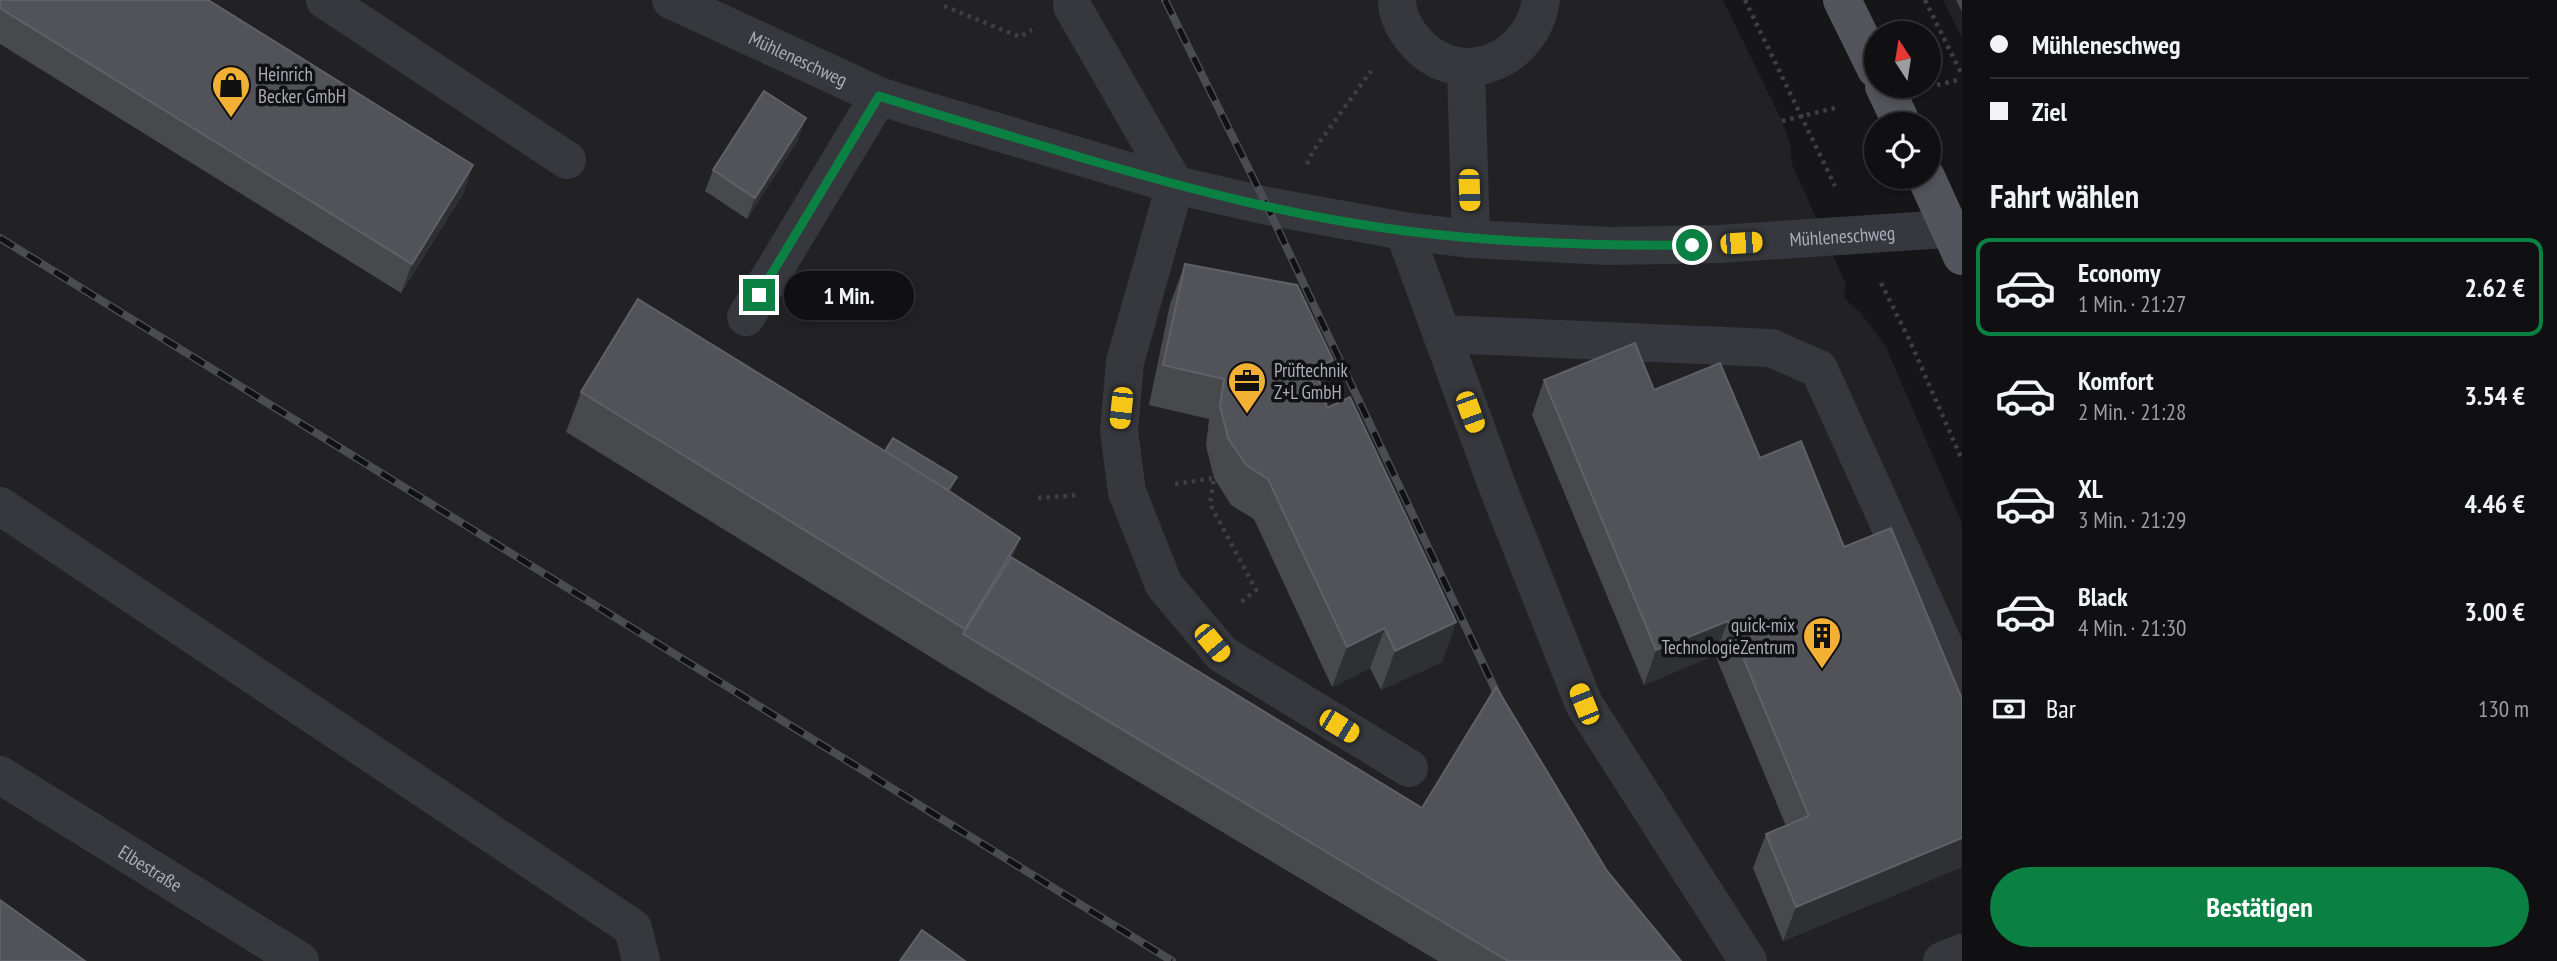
<!DOCTYPE html>
<html lang="de">
<head>
<meta charset="utf-8">
<style>
  body { margin:0; font-family:"PT Sans Narrow",sans-serif; background:#19191b; color:#f1f3f6; height:100vh; display:flex; flex-direction:column; font-size:26px; white-space:nowrap }
  * { box-sizing:border-box; margin:0 }
  p { font-size:23px; color:#9c9d9f }
  .icon { flex:none; width:38px; height:38px; fill:none; stroke:currentColor; stroke-width:2; stroke-linecap:round; stroke-linejoin:round }
  .map { position:relative; flex:1; overflow:hidden }
  .side { display:flex; flex-direction:column; background:#101012; width:595px }
  .side>* { flex:none }
  .hud { display:grid; align-content:center; height:154px; padding:0 28px; background:#101012 }
  .needle { width:46px; rotate:348deg }
  .buttons { position:absolute; left:1864px; top:21px; display:grid; gap:14px }
  .buttons a { display:grid; place-items:center; width:77px; height:77px; border-radius:50%; background:#101012; box-shadow:0 4px 10px #0003,0 0 0 2px #303032; font-size:35px }
  .end { position:absolute; width:32px; height:32px; margin:-16px; border:9px solid #0b8043; background:#fff; box-shadow:0 0 0 4px #fff }
  .from { border-radius:50% }
  .bubble { position:absolute; height:49px; border-radius:24px; background:#101012; box-shadow:0 4px 10px #0003,0 0 0 2px #303032; font-size:23px; font-weight:800; line-height:49px; text-align:center }
  .car { position:absolute; width:21px; height:42px; margin:-21px -10px; border-radius:9px; box-shadow:0 0 5px 2px #0007; background:linear-gradient(#f5c518 24%,#345 0 40%,#f5c518 0 76%,#345 0 86%,#f5c518 0) }
  .hud b { display:flex; align-items:center; gap:24px; height:66px; font-size:26px }
  .hud b+b { border-top:2px solid #303032 }
  .hud i { width:18px; height:18px; background:#f1f3f6 }
  ul { padding:0; list-style:none }
  li { display:flex; align-items:center; gap:21px; height:98px; margin:0 14px 10px; padding:0 14px; border:4px solid transparent; border-radius:14px }
  li div { flex:1 }
  li b { display:block; font-size:26px }
  li em { font-style:normal; font-weight:800 }
  li.active { border-color:#0b8043 }
  li>.icon { width:63px; height:63px; stroke-width:1.5 }
  h2 { padding:0 28px; font-size:32px; line-height:84px }
  .pay { display:flex; align-items:center; gap:18px; height:77px; padding:0 28px; font-size:26px }
  .pay p { margin-inline-start:auto }
  .primary-button { display:flex; gap:14px; margin-top:auto; padding:14px 28px }
  .primary-button a { flex:1; height:80px; border-radius:42px; background:#0b8043; color:#fff; font-size:28px; font-weight:800; line-height:80px; text-align:center }
  main { display:flex; flex:1; min-height:0 }
  .map>svg:first-child { display:block }
</style>
</head>
<body>
<main>
<div class="map">
<svg width="1962" height="961" viewBox="0 0 1962 961">
  <rect width="100%" height="100%" fill="#161618"/>
  <g fill="#222225">
    <polygon points="0,0 1723,0 1782,121 1790,143 1792,164 1846,285 1844,298 1861,313 1886,347 1962,523 1962,961 0,961"/>
    <polygon points="1943,0 1962,0 1962,38"/>
  </g>
  <g fill="none" stroke-linecap="round" stroke-linejoin="round">
    <g stroke="#3d3f44" stroke-width="4.5" stroke-dasharray="3.5 5" stroke-linecap="butt">
      <polyline points="1745,0 1835,186"/>
      <polyline points="1925,0 1962,75"/>
      <polyline points="944,6 1020,37 1032,30"/>
      <polyline points="1937,85 1962,79"/>
      <polyline points="1782,121 1839,107"/>
      <polyline points="1307,164 1313,151 1371,71"/>
      <polyline points="1881,283 1910,341 1962,460"/>
      <polyline points="1175,484 1214,478 1210,504 1256,590 1240,603"/>
      <polyline points="1038,498 1079,495"/>
    </g>
    <g stroke="#37383d" stroke-width="38">
      <polyline points="325,0 567,160"/>
      <path id="s1" d="M671,0L879,96L907,105L1175,185L1267,206L1404,231L1471,239L1608,246L1719,244L1962,228"/>
      <path d="M1397,0C1397,14 1404,28 1413,39C1456,92 1531,64 1541,0"/>
      <polyline points="1072,6 1175,185 1125,362 1119,431 1127,492 1164,585 1222,654 1409,768"/>
      <polyline points="1466,69 1471,239"/>
      <polyline points="1404,231 1499,491 1584,704 1748,961"/>
      <polyline points="746,317 879,96"/>
      <polyline points="1442,334 1771,348 1819,369 1962,685"/>
      <polyline points="0,506 633,928 641,961"/>
      <path id="s2" d="M0,775L300,961"/>
      <polyline points="1942,961 1962,953"/>
    </g>
    <g stroke="#53555c" stroke-width="38">
      <polyline points="1842,0 1876,69"/>
      <polyline points="1884,86 1902,124"/>
      <polyline points="1926,177 1962,256"/>
    </g>
    <defs>
      <g id="rail">
        <polyline points="1165,0 1267,206 1503,706"/>
        <polyline points="0,238 1172,961"/>
      </g>
    </defs>
    <use href="#rail" stroke="#4a4c52" stroke-width="8"/>
    <use href="#rail" stroke="#111113" stroke-width="5" stroke-dasharray="16" stroke-linecap="butt"/>
  </g>
  <g fill="#47494d">
    <polygon points="0,0 473,165 463,194 401,293 0,44"/>
    <polygon points="1956,0 1962,0 1962,12"/>
    <polygon points="798,140 747,219 705,191 713,170"/>
    <polygon points="1185,264 1323,388 1327,408 1456,622 1442,662 1381,690 1370,668 1332,687 1254,519 1231,505 1214,478 1206,446 1209,419 1149,405 1170,304"/>
    <polygon points="1544,380 1654,390 1760,458 1844,547 1962,699 1962,867 1783,941 1753,868 1766,834 1786,826 1715,655 1644,685 1532,415"/>
    <polygon points="581,392 885,451 952,489 950,492 1013,558 1422,808 1607,871 1681,961 1438,961 950,669 566,432"/>
  </g>
  <g fill="#2f3033">
    <polygon points="806,118 798,140 747,219 755,198"/>
    <polygon points="473,165 463,194 401,293 412,264"/>
    <polygon points="1333,360 1318,400 1311,371"/>
    <polygon points="957,477 952,489 928,527 932,515"/>
    <polygon points="1020,538 1006,577 963,634 965,629"/>
    <polygon points="1728,621 1715,655 1644,685 1656,650"/>
    <polygon points="1456,622 1442,662 1381,690 1395,651"/>
    <polygon points="1385,628 1370,668 1332,687 1347,647"/>
    <polygon points="1962,838 1962,867 1783,941 1796,907"/>
  </g>
  <g fill="#525359" stroke="#5f6168" stroke-width="2">
    <polygon points="0,0 208,0 473,165 412,264 0,8"/>
    <polygon points="764,91 806,118 755,198 713,170"/>
    <polygon points="1185,264 1297,285 1333,360 1311,371 1323,387 1327,408 1350,397 1456,622 1395,651 1385,628 1347,647 1268,479 1246,465 1228,438 1220,406 1224,379 1163,365"/>
    <polygon points="638,299 943,487 1020,538 965,629 581,392"/>
    <polygon points="1635,343 1654,390 1720,363 1760,458 1801,441 1844,547 1891,528 1962,699 1962,838 1796,907 1766,834 1809,816 1728,621 1656,650 1544,380"/>
    <polygon points="893,438 957,477 948,490 885,451"/>
    <polygon points="1011,557 1422,808 1496,687 1607,871 1681,961 1508,961 963,634"/>
    <polygon points="0,900 85,961 0,961"/>
    <polygon points="922,930 965,961 900,961"/>
  </g>
  <g fill="none" stroke-linecap="round" stroke-linejoin="round">
    <path stroke="#0b8043" stroke-width="9" d="M759,295L879,96C944,117 1011,136 1076,156C1184,188 1294,217 1406,231C1501,243 1596,246 1692,245"/>
  </g>
  <defs>
    <symbol id="shop-pin" viewBox="-11 -11 22 30"><path d="M0 17L-7.5 6A9.5 9.5 0 1 1 7.5 6Z" fill="#f2b134" stroke="#111113"/><path d="M-5-2.5h2.3a2.7 3.5 0 0 1 5.4 0H5L5.5 6h-11ZM-1.5-2.5h3a1.5 2.3 0 0 0-3 0Z" fill="#111"/></symbol>
    <symbol id="office-pin" viewBox="-11 -11 22 30"><path d="M0 17L-7.5 6A9.5 9.5 0 1 1 7.5 6Z" fill="#f2b134" stroke="#111113"/><path d="M-6-3h4V-5.5h4V-3h4V5H-6ZM-1-4.5V-3h2v-1.5ZM-6 0V1H6V0Z" fill="#111"/></symbol>
    <symbol id="building-pin" viewBox="-11 -11 22 30"><path d="M0 17L-7.5 6A9.5 9.5 0 1 1 7.5 6Z" fill="#f2b134" stroke="#111113"/><path d="M-4-6H4V6H1V3H-1V6H-4ZM-2.5-4.3h1.7v1.8h-1.7ZM.8-4.3h1.7v1.8H.8ZM-2.5-1h1.7V.8h-1.7ZM.8-1h1.7V.8H.8Z" fill="#111"/></symbol>
  </defs>
  <g fill-rule="evenodd">
    <use href="#shop-pin" x="209" y="63" width="44" height="60"/>
    <use href="#office-pin" x="1225" y="359" width="44" height="60"/>
    <use href="#building-pin" x="1800" y="614" width="44" height="60"/>
  </g>
  <g text-anchor="middle" dominant-baseline="central" stroke-width="7" stroke-linejoin="round" paint-order="stroke">
    <g font-size="19" fill="#a8adb8" stroke="#111113">
      <text stroke="none"><textPath href="#s1" startOffset="140">Mühleneschweg</textPath></text>
      <text stroke="none"><textPath href="#s1" startOffset="1211">Mühleneschweg</textPath></text>
      <text stroke="none"><textPath href="#s2" startOffset="177">Elbestraße</textPath></text>
    </g>
    <g font-size="19" fill="#a8adb8" stroke="#111113" text-anchor="start">
      <text x="258" y="74">Heinrich<tspan x="258" dy="22">Becker GmbH</tspan></text>
      <text x="1274" y="370">Prüftechnik<tspan x="1274" dy="22">Z+L GmbH</tspan></text>
      <text x="1795" y="625" text-anchor="end">quick-mix<tspan x="1795" dy="22">TechnologieZentrum</tspan></text>
    </g>
  </g>
</svg>
<div class="buttons">
<a><svg class="needle" viewBox="-14 -14 28 28"><path d="M0-13l5 13h-10z" fill="#e53935"/><path d="M0 13l5-13h-10z" fill="#9c9d9f"/></svg></a>
<a><svg class="icon" aria-label="locate" viewBox="0 0 24 24"><circle cx="12" cy="12" r="6"/><path d="M12 2v4M12 18v4M2 12h4M18 12h4"/></svg></a>
</div>
<i class="end from" style="left:1692px;top:245px"></i>
<i class="end" style="left:759px;top:295px"></i>
<div class="bubble" style="left:784px;top:271px;width:130px">1 Min.</div>
<i class="car" style="left:1469px;top:190px;rotate:178deg"></i>
<i class="car" style="left:1741px;top:243px;rotate:86deg"></i>
<i class="car" style="left:1121px;top:408px;rotate:186deg"></i>
<i class="car" style="left:1470px;top:412px;rotate:160deg"></i>
<i class="car" style="left:1212px;top:643px;rotate:140deg"></i>
<i class="car" style="left:1584px;top:704px;rotate:338deg"></i>
<i class="car" style="left:1339px;top:726px;rotate:121deg"></i>
</div>
<section class="side">
<div class="hud">
<b><i class="from"></i>Mühleneschweg</b>
<b><i></i>Ziel</b>
</div>
<h2>Fahrt wählen</h2>
<ul>
<li class="active"><svg class="icon" aria-label="car" viewBox="0 0 24 24"><path d="M5 17H2v-5l4-1 3-4h7l3 4 3 1v5h-3M9 17h6M6 11h13"/><circle cx="7" cy="17" r="2"/><circle cx="17" cy="17" r="2"/></svg><div><b>Economy</b><p>1 Min. · 21:27</p></div><em>2.62 €</em></li>
<li><svg class="icon" aria-label="car" viewBox="0 0 24 24"><path d="M5 17H2v-5l4-1 3-4h7l3 4 3 1v5h-3M9 17h6M6 11h13"/><circle cx="7" cy="17" r="2"/><circle cx="17" cy="17" r="2"/></svg><div><b>Komfort</b><p>2 Min. · 21:28</p></div><em>3.54 €</em></li>
<li><svg class="icon" aria-label="car" viewBox="0 0 24 24"><path d="M5 17H2v-5l4-1 3-4h7l3 4 3 1v5h-3M9 17h6M6 11h13"/><circle cx="7" cy="17" r="2"/><circle cx="17" cy="17" r="2"/></svg><div><b>XL</b><p>3 Min. · 21:29</p></div><em>4.46 €</em></li>
<li><svg class="icon" aria-label="car" viewBox="0 0 24 24"><path d="M5 17H2v-5l4-1 3-4h7l3 4 3 1v5h-3M9 17h6M6 11h13"/><circle cx="7" cy="17" r="2"/><circle cx="17" cy="17" r="2"/></svg><div><b>Black</b><p>4 Min. · 21:30</p></div><em>3.00 €</em></li>
</ul>
<div class="pay"><svg class="icon" aria-label="cash" viewBox="0 0 24 24"><path d="M3 7h18v10H3z"/><circle cx="12" cy="12" r="2"/></svg>Bar<p>130 m</p></div>
<div class="primary-button"><a>Bestätigen</a></div>
</section>
</main>
</body>
</html>
